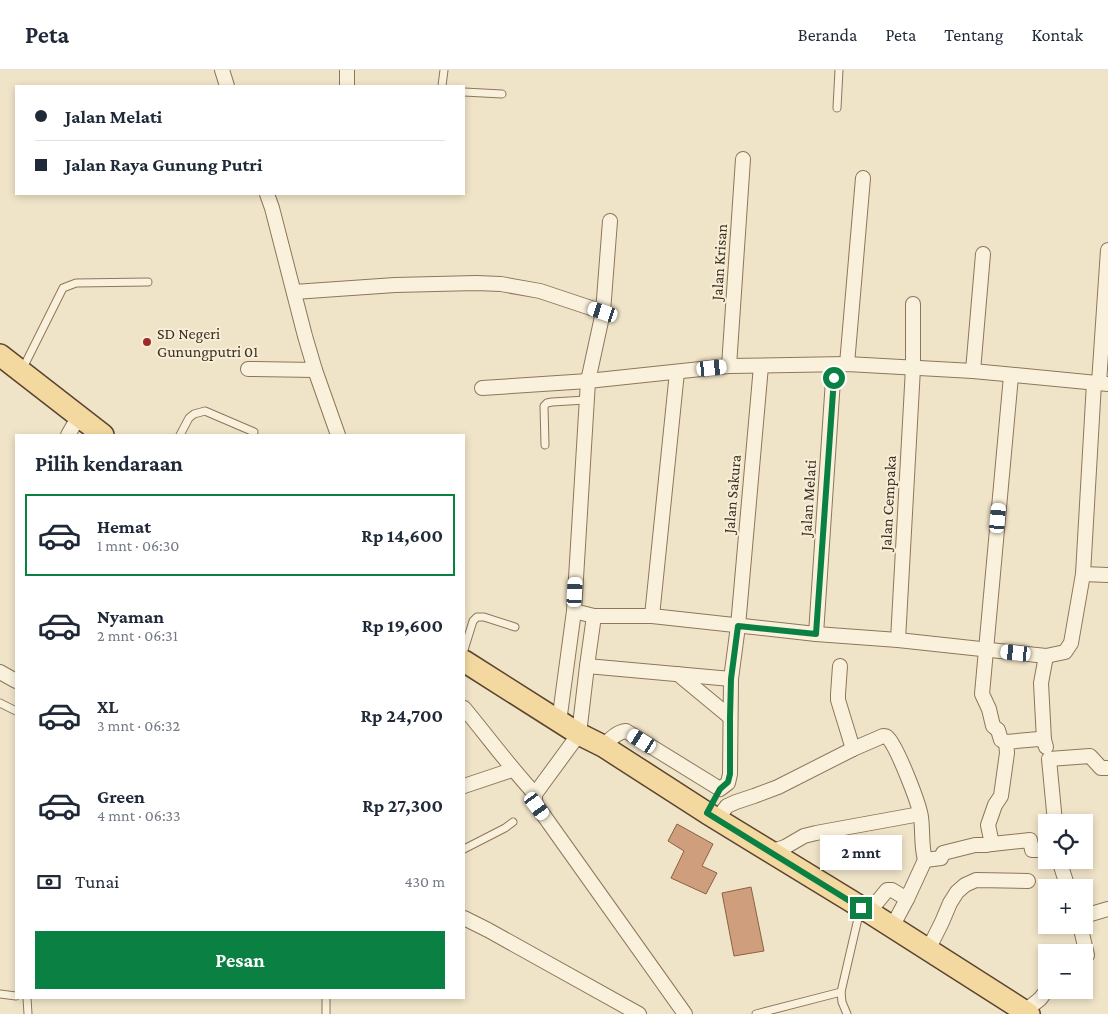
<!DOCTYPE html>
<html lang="id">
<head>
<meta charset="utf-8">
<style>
  body { margin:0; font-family:"Crimson Pro",serif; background:#f2f2f3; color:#1f2937; height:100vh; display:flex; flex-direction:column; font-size:19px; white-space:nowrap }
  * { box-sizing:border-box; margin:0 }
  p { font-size:16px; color:#747a83 }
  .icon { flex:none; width:28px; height:28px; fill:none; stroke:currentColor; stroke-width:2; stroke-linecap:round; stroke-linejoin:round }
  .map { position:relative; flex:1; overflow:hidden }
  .sheet { position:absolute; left:15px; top:364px; width:450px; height:565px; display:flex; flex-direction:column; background:#fff; border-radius:0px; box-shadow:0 2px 8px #0003 }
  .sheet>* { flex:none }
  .guide { position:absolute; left:15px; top:15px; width:450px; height:110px; border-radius:0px; box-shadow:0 2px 8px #0003; display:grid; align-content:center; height:110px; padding:0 20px; background:#fff }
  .fabs { position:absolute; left:1038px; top:744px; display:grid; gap:10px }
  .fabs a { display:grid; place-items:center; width:55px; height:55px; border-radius:0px; background:#fff; box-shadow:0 2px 8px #0003; font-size:25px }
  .end { position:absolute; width:22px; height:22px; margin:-11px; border:6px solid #0b8043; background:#fff; box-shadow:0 0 0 2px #fff }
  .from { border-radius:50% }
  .bubble { position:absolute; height:35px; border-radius:0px; background:#fff; box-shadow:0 2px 8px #0003; font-size:16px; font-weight:700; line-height:35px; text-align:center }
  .car { position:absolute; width:15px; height:30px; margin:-15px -8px; border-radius:6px; box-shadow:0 0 4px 1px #0007; background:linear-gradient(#fff 24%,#345 0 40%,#fff 0 76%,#345 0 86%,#fff 0) }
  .guide b { display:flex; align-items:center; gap:18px; height:48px; font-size:19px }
  .guide b+b { border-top:1px solid #e0e1e3 }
  .guide i { width:12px; height:12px; background:#1f2937 }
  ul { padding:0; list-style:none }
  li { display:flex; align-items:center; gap:15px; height:82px; margin:0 10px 8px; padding:0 10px; border:2px solid transparent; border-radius:0px }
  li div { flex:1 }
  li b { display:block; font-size:19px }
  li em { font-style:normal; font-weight:700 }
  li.current { border-color:#0b8043 }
  li>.icon { width:45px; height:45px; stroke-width:1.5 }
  h2 { padding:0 20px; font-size:22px; line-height:60px }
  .pay { display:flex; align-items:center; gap:12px; height:55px; padding:0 20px; font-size:19px }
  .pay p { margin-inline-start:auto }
  .button { display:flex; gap:10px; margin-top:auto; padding:10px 20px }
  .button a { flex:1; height:58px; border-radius:0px; background:#0b8043; color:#fff; font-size:20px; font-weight:700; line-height:58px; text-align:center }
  header { display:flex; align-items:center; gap:30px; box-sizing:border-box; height:70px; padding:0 25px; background:#fff; border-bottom:1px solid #e0e1e3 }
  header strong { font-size:24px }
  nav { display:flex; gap:28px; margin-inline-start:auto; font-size:18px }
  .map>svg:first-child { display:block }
</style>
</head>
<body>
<header>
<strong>Peta</strong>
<nav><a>Beranda</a><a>Peta</a><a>Tentang</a><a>Kontak</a></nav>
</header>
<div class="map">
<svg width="1108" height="944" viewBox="0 0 1108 944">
  <rect width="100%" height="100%" fill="#f0e4c8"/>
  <g fill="#cf9f7d" stroke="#8d5f41">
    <polygon points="677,754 713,774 702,796 717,803 706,824 671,808 684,781 668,771"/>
    <polygon points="751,817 764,881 734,886 722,823"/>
  </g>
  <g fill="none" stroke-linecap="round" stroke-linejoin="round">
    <defs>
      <g id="lane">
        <polyline points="442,16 444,0"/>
        <polyline points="464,22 502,24"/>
        <polyline points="837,38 839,0"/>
        <polyline points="22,300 63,218 76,213 148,212"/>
        <polyline points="180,365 189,348 194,344 205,341 254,362"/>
        <polyline points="545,375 544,336 547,333 552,332 586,330"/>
        <polyline points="464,580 473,551 477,547 484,547 515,557"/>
        <polyline points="0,633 16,641"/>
        <polyline points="464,779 505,758 513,752"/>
        <polyline points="0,924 16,926"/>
        <polyline points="27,928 28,944"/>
        <polyline points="326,928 326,944"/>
        <polyline points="756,944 841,922"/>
        <polyline points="847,944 842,932 841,922 860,840"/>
      </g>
      <g id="street">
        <polyline points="222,0 227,16"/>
        <polyline points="347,16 347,0"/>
        <polyline points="267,124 272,138 305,266 315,300 338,365"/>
        <polyline points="294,222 395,215 476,213 501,214 540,221 603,242"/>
        <polyline points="847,294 863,108"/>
        <polyline points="729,296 743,89"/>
        <polyline points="248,299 315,300"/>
        <polyline points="973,301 983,184"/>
        <polyline points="1099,313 1108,180"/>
        <polyline points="482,318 588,311 729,296 847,294 973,301 1108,314"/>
        <polyline points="68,365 79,346"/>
        <polyline points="1083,504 1108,505"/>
        <polyline points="574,541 594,546 652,546 816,564 898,570 1046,586 1065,582 1071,573 1083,504 1094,313"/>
        <polyline points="594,546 587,596 579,664 535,724 535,731 537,736 685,944"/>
        <polyline points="652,546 677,302"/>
        <polyline points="816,564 834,295"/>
        <polyline points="898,570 913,298 913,234"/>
        <polyline points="587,596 731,609"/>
        <polyline points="840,596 838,624 838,630 853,679"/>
        <polyline points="0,602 16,611"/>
        <polyline points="678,604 730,647"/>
        <path d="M464,638C488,667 510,697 535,724"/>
        <polyline points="559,652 574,541 588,311 603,242 610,151"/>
        <polyline points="1006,672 1001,670 998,660 993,656 989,639 982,624 1011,306"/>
        <path d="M603,676C610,670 616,662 626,661L720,719L728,713L730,704L731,609L738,556L761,296"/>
        <polyline points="1046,677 1044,670 1041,613 1046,586"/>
        <polyline points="464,716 512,700"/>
        <path d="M717,749L727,736L736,732L754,726L778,717L853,679L883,666C884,666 886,666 887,667C896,674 919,733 921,747C923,761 921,775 925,790L941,788L943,783L975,775H987L992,774L1030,770L1032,780H1046"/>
        <polyline points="1055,752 1049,689 1090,686 1101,698 1108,698"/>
        <polyline points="992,774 988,755 995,735 1001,726 1007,683 1006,672 1039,669 1044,670"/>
        <polyline points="770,782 785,777 804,766 816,763 920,744"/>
        <polyline points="1059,790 1068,818"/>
        <polyline points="869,842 887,820 892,820 907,829"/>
        <polyline points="1084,846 1108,839"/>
        <polyline points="464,848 488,860 639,944"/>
        <polyline points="1080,855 1087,885 1084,888"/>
        <polyline points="892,857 907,829 925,790"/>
        <polyline points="928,880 942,852 950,833 957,822 965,815 976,810 1028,811"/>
        <polyline points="1025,941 1040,929 1047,920"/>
      </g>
      <g id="primary">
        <polyline points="0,285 103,365"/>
        <polyline points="464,591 579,664 603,676 707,743 869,842 1029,944"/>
      </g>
    </defs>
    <use href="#lane" stroke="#8d765c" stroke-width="9"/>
    <use href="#street" stroke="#8d765c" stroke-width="16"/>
    <use href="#primary" stroke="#5b4430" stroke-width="24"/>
    <use href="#lane" stroke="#faf1dc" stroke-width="7"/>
    <use href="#street" stroke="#faf1dc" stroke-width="14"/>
    <use href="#primary" stroke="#f3d9a0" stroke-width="21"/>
  </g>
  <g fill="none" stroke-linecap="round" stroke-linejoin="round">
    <polyline stroke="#0b8043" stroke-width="6" points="834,308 816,564 738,556 731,609 730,647 730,704 728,712 720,719 707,743 861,838"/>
  </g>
  <circle fill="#9e2a2b" stroke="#f7eed8" stroke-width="2" cx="147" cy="272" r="5"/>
  <g text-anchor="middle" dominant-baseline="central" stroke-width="4" stroke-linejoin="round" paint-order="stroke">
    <g font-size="16" fill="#3d2e20" stroke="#f7eed8">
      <text transform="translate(719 192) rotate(-86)">Jalan Krisan</text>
      <text transform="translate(732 424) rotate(-85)">Jalan Sakura</text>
      <text transform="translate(808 428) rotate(-86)">Jalan Melati</text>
      <text transform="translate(888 433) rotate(-87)">Jalan Cempaka</text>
    </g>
    <g font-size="16" fill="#3d2e20" stroke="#f7eed8" text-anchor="start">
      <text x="157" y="263">SD Negeri<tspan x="157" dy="18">Gunungputri 01</tspan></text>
    </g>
  </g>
</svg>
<div class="fabs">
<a><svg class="icon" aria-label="locate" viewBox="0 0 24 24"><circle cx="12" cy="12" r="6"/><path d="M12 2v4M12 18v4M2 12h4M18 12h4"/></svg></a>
<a>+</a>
<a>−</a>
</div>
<i class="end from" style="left:834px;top:308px"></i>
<i class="end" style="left:861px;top:838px"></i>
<div class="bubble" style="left:820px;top:765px;width:82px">2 mnt</div>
<i class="car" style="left:603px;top:242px;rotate:288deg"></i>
<i class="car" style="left:712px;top:298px;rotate:84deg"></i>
<i class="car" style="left:998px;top:448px;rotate:5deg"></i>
<i class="car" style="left:575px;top:522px;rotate:3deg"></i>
<i class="car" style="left:1016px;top:583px;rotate:276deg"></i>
<i class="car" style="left:642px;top:671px;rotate:302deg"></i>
<i class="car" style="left:537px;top:736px;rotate:144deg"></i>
<div class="guide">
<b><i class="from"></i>Jalan Melati</b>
<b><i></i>Jalan Raya Gunung Putri</b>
</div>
<section class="sheet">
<h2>Pilih kendaraan</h2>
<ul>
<li class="current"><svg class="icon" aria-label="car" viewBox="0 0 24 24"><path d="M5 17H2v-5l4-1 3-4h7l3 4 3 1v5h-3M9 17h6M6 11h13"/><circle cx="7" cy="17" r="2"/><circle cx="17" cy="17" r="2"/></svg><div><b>Hemat</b><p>1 mnt · 06:30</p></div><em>Rp 14,600</em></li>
<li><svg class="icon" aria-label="car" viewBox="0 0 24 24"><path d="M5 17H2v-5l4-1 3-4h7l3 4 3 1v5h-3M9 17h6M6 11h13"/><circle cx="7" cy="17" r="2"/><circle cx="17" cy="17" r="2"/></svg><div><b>Nyaman</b><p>2 mnt · 06:31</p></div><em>Rp 19,600</em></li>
<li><svg class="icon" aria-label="car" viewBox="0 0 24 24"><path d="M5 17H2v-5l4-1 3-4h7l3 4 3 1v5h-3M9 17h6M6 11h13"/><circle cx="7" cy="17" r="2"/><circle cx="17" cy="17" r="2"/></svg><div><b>XL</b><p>3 mnt · 06:32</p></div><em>Rp 24,700</em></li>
<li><svg class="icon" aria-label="car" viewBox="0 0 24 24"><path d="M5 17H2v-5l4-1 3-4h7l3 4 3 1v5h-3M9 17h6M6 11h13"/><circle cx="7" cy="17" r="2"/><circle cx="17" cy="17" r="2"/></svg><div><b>Green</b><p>4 mnt · 06:33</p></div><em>Rp 27,300</em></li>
</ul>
<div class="pay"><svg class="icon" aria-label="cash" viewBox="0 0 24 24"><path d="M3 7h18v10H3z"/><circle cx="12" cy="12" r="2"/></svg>Tunai<p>430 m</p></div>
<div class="button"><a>Pesan</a></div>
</section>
</div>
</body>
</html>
